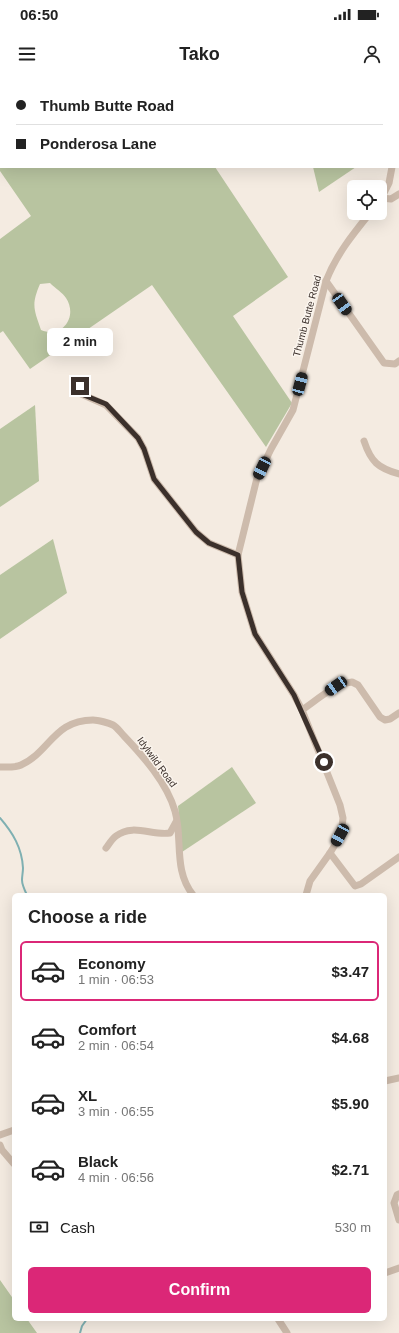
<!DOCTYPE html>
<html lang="en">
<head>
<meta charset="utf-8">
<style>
  body { margin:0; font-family:Helvetica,sans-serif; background:#f6f6f6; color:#222; height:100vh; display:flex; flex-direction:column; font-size:15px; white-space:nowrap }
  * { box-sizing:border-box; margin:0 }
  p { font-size:13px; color:#767676 }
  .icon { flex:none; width:22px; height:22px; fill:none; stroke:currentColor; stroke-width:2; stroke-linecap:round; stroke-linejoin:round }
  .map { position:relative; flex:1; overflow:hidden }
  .details { position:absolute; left:12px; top:813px; width:375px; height:428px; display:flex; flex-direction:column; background:#fff; border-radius:6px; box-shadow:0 4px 16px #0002 }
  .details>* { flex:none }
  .guide { position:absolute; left:0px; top:0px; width:399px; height:88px; box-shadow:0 4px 16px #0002; display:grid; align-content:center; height:88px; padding:0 16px; background:#fff }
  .controls { position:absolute; left:347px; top:100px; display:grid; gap:8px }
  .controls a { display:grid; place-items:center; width:40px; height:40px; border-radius:6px; background:#fff; box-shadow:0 4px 16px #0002; font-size:20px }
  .end { position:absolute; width:18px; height:18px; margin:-9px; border:5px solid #3b302b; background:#fff; box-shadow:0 0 0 2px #fff }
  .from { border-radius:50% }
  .bubble { position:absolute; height:28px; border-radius:6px; background:#fff; box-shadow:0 4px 16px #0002; font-size:13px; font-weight:800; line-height:28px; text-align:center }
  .car { position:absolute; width:12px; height:24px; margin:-12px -6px; border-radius:5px; box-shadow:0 0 3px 1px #0007; background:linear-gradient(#222 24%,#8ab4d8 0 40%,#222 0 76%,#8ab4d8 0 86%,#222 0) }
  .guide b { display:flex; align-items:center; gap:14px; height:38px; font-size:15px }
  .guide b+b { border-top:1px solid #e0e0e0 }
  .guide i { width:10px; height:10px; background:#222 }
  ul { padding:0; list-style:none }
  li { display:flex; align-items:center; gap:12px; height:60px; margin:0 8px 6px; padding:0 8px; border:2px solid transparent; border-radius:6px }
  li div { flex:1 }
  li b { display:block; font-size:15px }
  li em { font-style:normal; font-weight:800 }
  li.on { border-color:#db2777 }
  li>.icon { width:36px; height:36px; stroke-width:1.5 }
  h2 { padding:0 16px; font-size:18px; line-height:48px }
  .pay { display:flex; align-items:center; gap:10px; height:44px; padding:0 16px; font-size:15px }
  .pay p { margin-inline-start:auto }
  .primary-button { display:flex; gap:8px; margin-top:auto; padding:8px 16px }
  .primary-button a { flex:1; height:46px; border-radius:6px; background:#db2777; color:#fff; font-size:16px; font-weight:800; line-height:46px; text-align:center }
  .status { display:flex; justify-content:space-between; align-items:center; height:28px; padding:0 20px; background:#fff; direction:ltr }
  .status svg { height:11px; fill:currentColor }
  header { display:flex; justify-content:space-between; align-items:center; height:52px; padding:0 16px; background:#fff; font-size:18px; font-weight:800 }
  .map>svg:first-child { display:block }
</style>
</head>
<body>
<div class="status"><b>06:50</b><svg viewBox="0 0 49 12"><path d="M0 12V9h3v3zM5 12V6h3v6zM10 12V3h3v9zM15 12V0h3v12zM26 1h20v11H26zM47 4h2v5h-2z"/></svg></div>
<header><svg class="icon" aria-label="menu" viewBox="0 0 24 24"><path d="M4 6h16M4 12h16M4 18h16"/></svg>Tako<svg class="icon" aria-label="person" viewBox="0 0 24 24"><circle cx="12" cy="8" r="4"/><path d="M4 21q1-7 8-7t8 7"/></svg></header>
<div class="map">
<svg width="399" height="1253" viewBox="0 0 399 1253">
  <rect width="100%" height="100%" fill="#f4ebe1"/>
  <g fill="#b8c4a0" fill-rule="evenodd">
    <polygon points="125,0 266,0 123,1"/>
    <path d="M0,52L1,87H215L288,197L233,236L292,323L266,367L152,205L30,289L3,251L0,253V159L31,136L0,91ZM50,203C55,208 63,213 66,218C78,236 63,259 41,250C34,229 31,225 40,204Z"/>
    <polygon points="313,87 356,87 319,112"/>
    <polygon points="35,325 39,401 0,427 0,349"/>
    <polygon points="53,459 67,513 0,559 0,495"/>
    <polygon points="232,687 256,723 182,772 178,726"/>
    <polygon points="0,1200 14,1220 14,1239 27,1239 37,1253 0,1253"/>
  </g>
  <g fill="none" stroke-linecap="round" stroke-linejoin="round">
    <g stroke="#7fb0b2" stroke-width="2">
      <path d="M0,738C13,753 22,768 23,788C23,792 22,796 22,800C22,805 25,811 27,815"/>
      <polyline points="80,1253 82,1246 87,1239"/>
    </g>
    <g stroke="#cdbbac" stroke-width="7">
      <polyline points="374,0 374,1"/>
      <polyline points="382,118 391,119 399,114"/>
      <polyline points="380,121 389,103 392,87"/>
      <polyline points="326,201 384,283 395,284 399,281"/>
      <polyline points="86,299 80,306 79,313 106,325 138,358 144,369 154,399 196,452 209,463 238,475"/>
      <path d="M364,361C371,382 378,388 399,394"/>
      <path d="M302,630C317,620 334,604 352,602L358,605L380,637L385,640L390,639L399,633"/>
      <path d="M0,687C6,687 15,688 21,685C50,672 54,640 93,640C98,640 109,643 113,645C117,647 121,653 124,656C143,676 167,703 175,731C183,759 173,790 193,815"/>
      <path d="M106,768C109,764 112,759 116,756C133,743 152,756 170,753L176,742"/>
      <polyline points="330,773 355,806 361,804 399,777"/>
      <path d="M306,815L310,801L330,773L341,755L343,738L340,725L302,630L294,615L255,554L242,512L238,475L257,398L271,369L293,330L326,201C336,175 353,154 370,133"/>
      <polyline points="385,1001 399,998"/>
      <polyline points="0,1055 14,1050"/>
      <polyline points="0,1065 2,1070 14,1084"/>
      <polyline points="399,1114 397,1115 394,1123 399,1140"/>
      <polyline points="385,1193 399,1188"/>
      <polyline points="278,1239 287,1253"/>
    </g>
  </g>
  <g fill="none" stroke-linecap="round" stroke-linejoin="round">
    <polyline stroke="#3b302b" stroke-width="5" points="80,306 79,313 106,324 138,358 144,369 154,399 196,452 209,463 238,475 242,512 255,554 294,615 324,682"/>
  </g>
  <g text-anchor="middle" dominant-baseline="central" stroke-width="3" stroke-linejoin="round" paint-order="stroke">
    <g font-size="10" fill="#3b302b" stroke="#fbf5ee">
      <text transform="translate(307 236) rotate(-75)">Thumb Butte Road</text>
      <text transform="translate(157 682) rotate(54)">Idylwild Road</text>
    </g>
  </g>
</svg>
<div class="controls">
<a><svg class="icon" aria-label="locate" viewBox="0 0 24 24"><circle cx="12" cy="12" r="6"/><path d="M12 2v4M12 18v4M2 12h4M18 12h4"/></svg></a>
</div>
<i class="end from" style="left:324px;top:682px"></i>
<i class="end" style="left:80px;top:306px"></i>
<div class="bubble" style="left:47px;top:248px;width:66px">2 min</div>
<i class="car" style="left:342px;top:224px;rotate:145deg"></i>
<i class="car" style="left:300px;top:304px;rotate:15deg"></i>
<i class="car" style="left:262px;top:388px;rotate:206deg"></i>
<i class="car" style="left:336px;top:606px;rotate:236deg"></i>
<i class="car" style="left:340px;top:755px;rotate:209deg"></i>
<div class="guide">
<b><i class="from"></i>Thumb Butte Road</b>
<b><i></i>Ponderosa Lane</b>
</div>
<section class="details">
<h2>Choose a ride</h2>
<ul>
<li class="on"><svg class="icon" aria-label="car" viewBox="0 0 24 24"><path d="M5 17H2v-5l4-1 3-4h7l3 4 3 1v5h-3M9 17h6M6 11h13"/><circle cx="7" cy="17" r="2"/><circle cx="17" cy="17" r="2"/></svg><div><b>Economy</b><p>1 min · 06:53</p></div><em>$3.47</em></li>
<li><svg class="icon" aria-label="car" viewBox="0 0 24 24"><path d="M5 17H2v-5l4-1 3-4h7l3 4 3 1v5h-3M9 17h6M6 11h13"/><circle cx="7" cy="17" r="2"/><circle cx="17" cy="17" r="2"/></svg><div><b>Comfort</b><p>2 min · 06:54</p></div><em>$4.68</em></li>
<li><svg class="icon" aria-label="car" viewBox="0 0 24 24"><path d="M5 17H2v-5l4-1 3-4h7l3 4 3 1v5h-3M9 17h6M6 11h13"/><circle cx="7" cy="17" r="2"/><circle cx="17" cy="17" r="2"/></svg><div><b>XL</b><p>3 min · 06:55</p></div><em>$5.90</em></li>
<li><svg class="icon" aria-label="car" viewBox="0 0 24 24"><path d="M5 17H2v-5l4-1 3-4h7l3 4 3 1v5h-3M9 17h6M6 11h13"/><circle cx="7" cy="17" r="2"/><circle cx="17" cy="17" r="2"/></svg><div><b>Black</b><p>4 min · 06:56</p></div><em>$2.71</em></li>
</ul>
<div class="pay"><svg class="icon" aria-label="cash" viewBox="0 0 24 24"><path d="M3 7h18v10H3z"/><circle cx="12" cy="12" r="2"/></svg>Cash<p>530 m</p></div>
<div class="primary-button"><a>Confirm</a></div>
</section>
</div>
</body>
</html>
